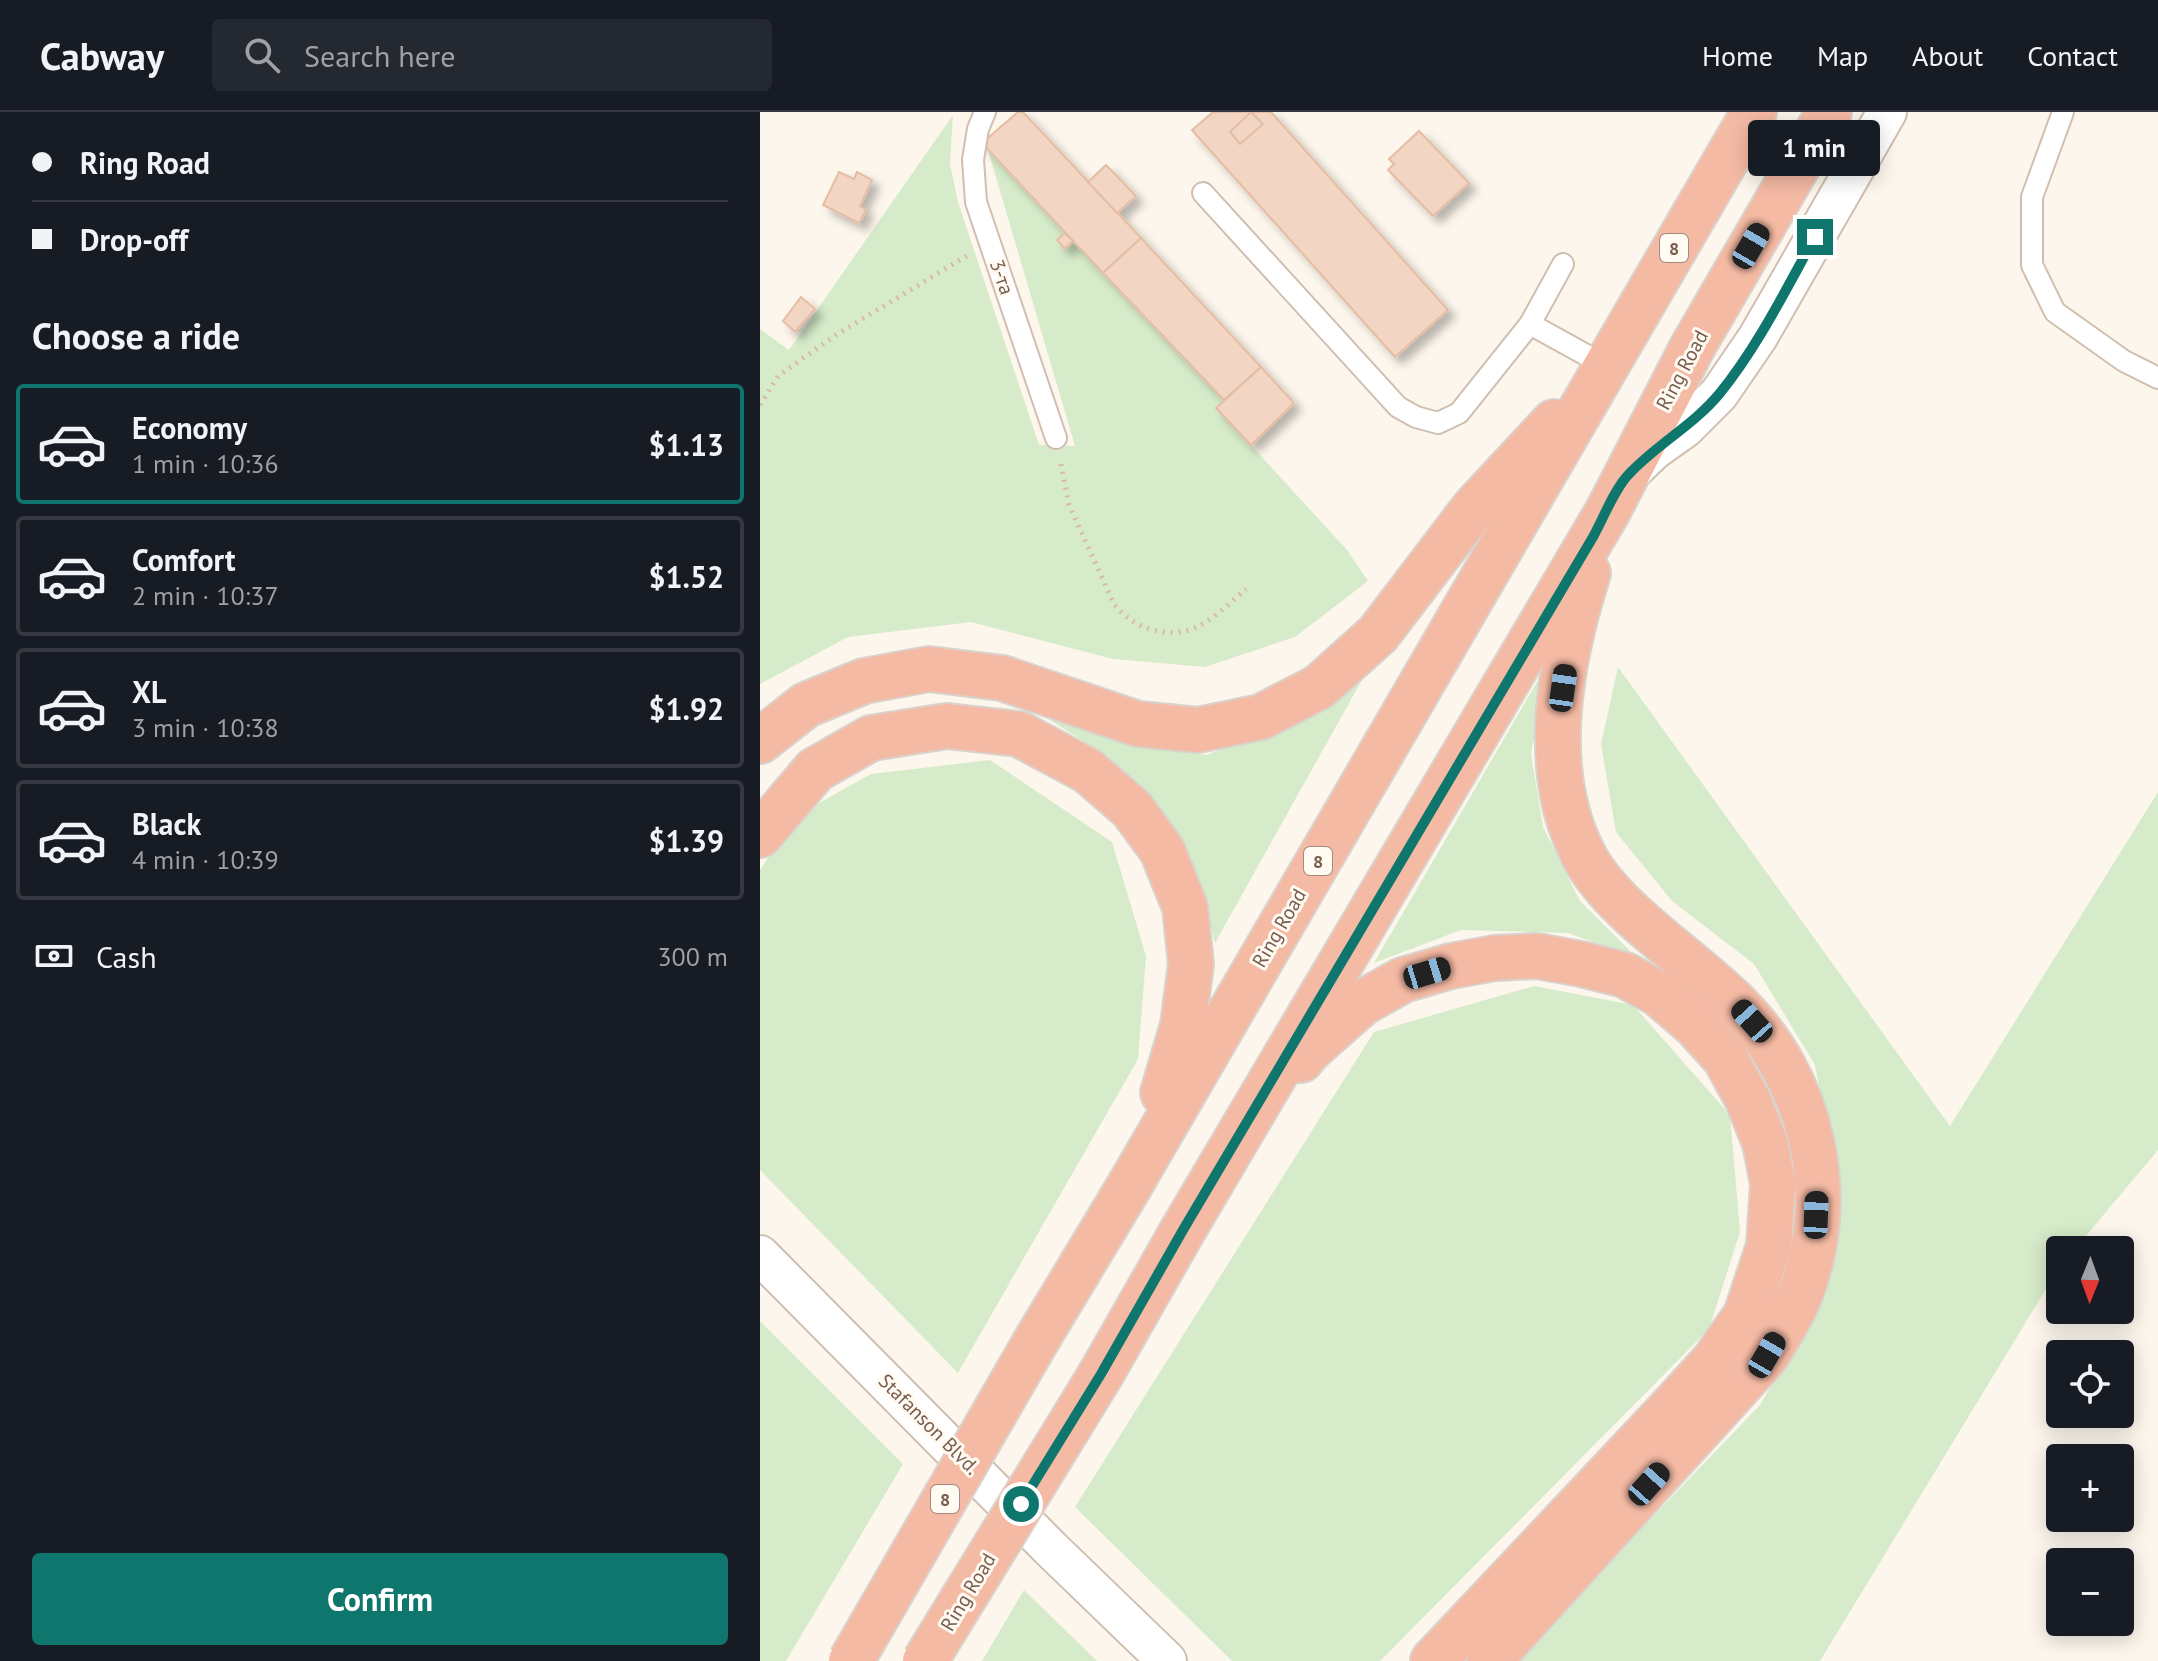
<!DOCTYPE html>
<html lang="en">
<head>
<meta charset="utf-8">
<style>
  body { margin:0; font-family:"PT Sans",sans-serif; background:#242831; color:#f1f3f6; height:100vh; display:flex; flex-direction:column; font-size:30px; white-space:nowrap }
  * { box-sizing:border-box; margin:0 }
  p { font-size:26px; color:#9ea1a6 }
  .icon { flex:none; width:44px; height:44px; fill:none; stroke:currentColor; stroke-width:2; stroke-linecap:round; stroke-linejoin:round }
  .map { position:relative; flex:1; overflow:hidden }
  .panel { display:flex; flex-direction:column; background:#171b24; width:760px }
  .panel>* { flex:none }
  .hud { display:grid; align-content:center; height:176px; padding:0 32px; background:#171b24 }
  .needle { width:52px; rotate:181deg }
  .controls { position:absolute; left:1286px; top:1124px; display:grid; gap:16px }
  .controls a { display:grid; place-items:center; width:88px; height:88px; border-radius:8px; background:#171b24; box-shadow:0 4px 20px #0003; font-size:40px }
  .end { position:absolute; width:36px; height:36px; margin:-18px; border:10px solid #0f766e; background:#fff; box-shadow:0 0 0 4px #fff }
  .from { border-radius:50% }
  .bubble { position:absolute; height:56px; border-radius:8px; background:#171b24; box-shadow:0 4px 20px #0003; font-size:26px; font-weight:800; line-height:56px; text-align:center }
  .car { position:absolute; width:24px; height:48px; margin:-24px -12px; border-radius:10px; box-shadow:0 0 6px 2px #0007; background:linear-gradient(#222 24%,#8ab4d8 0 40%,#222 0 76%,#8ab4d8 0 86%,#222 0) }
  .hud b { display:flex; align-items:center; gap:28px; height:76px; font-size:30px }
  .hud b+b { border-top:2px solid #363941 }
  .hud i { width:20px; height:20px; background:#f1f3f6 }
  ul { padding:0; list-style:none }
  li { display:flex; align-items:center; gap:24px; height:120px; margin:0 16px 12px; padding:0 16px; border:4px solid #363941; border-radius:8px }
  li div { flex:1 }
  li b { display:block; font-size:30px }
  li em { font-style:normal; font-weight:800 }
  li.current { border-color:#0f766e }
  li>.icon { width:72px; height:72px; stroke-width:1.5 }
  h2 { padding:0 32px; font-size:36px; line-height:96px }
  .pay { display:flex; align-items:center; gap:20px; height:88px; padding:0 32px; font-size:30px }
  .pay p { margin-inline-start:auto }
  .cta { display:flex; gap:16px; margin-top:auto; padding:16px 32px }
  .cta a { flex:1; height:92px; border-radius:8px; background:#0f766e; color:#fff; font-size:32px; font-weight:800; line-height:92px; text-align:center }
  header { display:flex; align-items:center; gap:48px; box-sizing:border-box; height:112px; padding:0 40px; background:#171b24; border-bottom:2px solid #363941 }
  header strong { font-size:38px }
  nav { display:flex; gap:44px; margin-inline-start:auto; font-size:28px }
  .search { width:560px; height:72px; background:#242831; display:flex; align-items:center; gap:20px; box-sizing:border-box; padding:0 28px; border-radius:8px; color:#9ea1a6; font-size:30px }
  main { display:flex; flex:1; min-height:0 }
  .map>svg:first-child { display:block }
</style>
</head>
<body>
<header>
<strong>Cabway</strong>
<div class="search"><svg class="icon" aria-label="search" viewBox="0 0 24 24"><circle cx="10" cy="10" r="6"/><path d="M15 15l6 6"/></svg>Search here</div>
<nav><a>Home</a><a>Map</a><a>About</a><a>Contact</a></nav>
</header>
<main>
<section class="panel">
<div class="hud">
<b><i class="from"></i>Ring Road</b>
<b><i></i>Drop-off</b>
</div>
<h2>Choose a ride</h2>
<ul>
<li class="current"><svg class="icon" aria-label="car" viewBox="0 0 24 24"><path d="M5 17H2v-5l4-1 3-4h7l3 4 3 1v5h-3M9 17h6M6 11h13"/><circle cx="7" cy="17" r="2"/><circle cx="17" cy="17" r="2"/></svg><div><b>Economy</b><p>1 min · 10:36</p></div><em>$1.13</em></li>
<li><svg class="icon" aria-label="car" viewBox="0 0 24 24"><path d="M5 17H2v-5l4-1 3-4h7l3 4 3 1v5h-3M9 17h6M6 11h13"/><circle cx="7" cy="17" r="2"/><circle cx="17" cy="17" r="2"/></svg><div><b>Comfort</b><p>2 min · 10:37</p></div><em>$1.52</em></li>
<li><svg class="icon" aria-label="car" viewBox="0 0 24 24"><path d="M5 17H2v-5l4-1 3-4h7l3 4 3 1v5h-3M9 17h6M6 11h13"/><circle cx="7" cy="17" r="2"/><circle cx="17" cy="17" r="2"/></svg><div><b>XL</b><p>3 min · 10:38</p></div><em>$1.92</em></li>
<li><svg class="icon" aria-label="car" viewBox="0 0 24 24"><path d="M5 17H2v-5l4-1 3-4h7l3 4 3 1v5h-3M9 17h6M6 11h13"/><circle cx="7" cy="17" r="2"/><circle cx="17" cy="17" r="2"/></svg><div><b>Black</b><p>4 min · 10:39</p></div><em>$1.39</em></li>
</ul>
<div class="pay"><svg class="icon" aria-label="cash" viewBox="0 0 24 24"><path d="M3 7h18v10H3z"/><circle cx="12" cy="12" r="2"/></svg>Cash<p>300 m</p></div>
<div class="cta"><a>Confirm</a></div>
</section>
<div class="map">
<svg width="1398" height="1549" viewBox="0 0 1398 1549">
  <defs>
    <filter id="shadow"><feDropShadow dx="7" dy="7" stdDeviation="4" flood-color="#0004"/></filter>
  </defs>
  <rect width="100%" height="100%" fill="#fdf6ec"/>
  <g fill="#d6ebc9">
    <polygon points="193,3 190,52 198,90 279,333 315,334 228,38 464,288 457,296 587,438 608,469 535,525 445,555 353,547 211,510 88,525 0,572 0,217 29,238"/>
    <polygon points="789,549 771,642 783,715 820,789 877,846 808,821 701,818 614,851"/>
    <polygon points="612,550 455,831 438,765 424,733 347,644 258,588 360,630 447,643 549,600"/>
    <polygon points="858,555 1190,1014 1398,680 1398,1038 1314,1138 1300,1138 1300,1154 1060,1549 754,1549 1000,1293 1056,1197 1078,1070 1055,953 994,852 912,789 856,720 841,632"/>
    <polygon points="230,648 352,730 386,844 378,947 198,1261 0,1058 0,758 36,704 111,662"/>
    <polygon points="774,874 873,893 970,1003 980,1120 949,1217 620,1549 472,1549 315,1395 614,920"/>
    <polygon points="0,1209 143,1352 26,1549 0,1549"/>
    <polygon points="264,1478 337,1549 222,1549"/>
  </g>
  <g fill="#f2d6c3" stroke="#e4bda4" stroke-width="2" filter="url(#shadow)">
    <polygon points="258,0 263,0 381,126 343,161 222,31"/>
    <polygon points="453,0 511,0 688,198 635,245 432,18"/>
    <polygon points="491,0 503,12 480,32 470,20"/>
    <polygon points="659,19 709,71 673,104 628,58 634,52 629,47"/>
    <polygon points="346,53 376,84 357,101 328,70"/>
    <polygon points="79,60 94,67 97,60 112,68 100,94 106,98 99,111 63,93"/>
    <polygon points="305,121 313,129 305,137 297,128"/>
    <polygon points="381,126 501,255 464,288 343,161"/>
    <polygon points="41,185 55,197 35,220 23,209"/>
    <polygon points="501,255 534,291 491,333 456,296"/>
  </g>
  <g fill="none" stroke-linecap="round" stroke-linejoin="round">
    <defs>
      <g id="lane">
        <polyline points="225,0 218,17 213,48 216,90 296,326"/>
        <polyline points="1303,0 1272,85 1272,153 1295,200 1364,249 1398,266"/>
        <polyline points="443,81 638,295 656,305 678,311 699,301 770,212 803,152"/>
        <polyline points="770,212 846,254"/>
      </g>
      <g id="street">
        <polyline points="871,360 894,338 925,316 959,282 998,225 1127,0"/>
        <polyline points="0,1143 290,1436 407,1549"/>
      </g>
      <g id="highway">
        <polyline points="0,629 46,593 104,569 169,557 242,566 378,612 438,618 501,605 559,575 618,522 714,396 794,310"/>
        <polyline points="0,723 55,658 111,626 187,614 259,622 328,659 372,697 402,738 425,795 431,852 423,913 403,981"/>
        <polyline points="541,948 548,939 602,891 643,868 691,854 735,846 777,844 821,852 865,863 899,882 935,913 965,946 988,988 1005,1031 1013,1071 1009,1134 986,1203 954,1249 914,1293 673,1549"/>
        <polyline points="279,1224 367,1078 994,0"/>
        <polyline points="341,1262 423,1118 848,399 933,234 1069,0"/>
        <path d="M729,1549L1007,1243C1017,1225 1031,1205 1039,1185C1080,1084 1052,966 975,891C931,847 852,798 824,744C779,658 800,549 828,461"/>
      </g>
    </defs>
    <use href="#lane" stroke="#d0bfb0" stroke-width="24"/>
    <use href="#street" stroke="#d0bfb0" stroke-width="42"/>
    <use href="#highway" stroke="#d9d2cd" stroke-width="48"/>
    <g stroke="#d8baa5" stroke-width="5" stroke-dasharray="2 6" stroke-linecap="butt">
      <polyline points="0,293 18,264 76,223 208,143"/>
      <path d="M301,352L309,393L354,492C376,520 415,530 446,510C460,501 473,488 486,477"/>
    </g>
    <use href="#lane" stroke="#fff" stroke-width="20"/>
    <use href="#street" stroke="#fff" stroke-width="38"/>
    <use href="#highway" stroke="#f5baa4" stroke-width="44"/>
    <defs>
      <g id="highway-bridge">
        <polyline points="91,1549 279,1224"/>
        <polyline points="165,1549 341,1262"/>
      </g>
    </defs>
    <use href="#highway-bridge" stroke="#d9d2cd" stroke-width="48" stroke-linecap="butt"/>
    <use href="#highway-bridge" stroke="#f5baa4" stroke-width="44"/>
  </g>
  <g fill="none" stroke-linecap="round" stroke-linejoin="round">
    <path stroke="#0f766e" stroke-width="10" d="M261,1392L341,1262L423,1118L833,425C843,407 855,376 869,362C897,332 934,313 960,281C998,234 1026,177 1055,125"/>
  </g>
  <g text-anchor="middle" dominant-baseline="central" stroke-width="6" stroke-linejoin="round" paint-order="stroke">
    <g fill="#fffaf2" stroke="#a18c7f" stroke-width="2">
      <rect x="900" y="122" width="28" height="28" rx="6"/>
      <rect x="544" y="735" width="28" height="28" rx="6"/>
      <rect x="171" y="1373" width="28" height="28" rx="6"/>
    </g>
    <g font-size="18" font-weight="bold" fill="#795d4e">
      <text x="914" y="136">8</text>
      <text x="558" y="749">8</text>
      <text x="185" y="1387">8</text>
    </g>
    <g font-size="20" fill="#795d4e" stroke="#fffaf2">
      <text transform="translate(242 165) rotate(71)">3-та</text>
      <text transform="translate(922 258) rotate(-62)">Ring Road</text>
      <text transform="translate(519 816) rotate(-60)">Ring Road</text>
      <text transform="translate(169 1312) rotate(45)">Stafanson Blvd.</text>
      <text transform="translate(208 1480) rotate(-59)">Ring Road</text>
    </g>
  </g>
</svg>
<div class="controls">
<a><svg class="needle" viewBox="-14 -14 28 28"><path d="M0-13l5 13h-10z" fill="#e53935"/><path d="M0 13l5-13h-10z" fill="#9ea1a6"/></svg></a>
<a><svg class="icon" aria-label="locate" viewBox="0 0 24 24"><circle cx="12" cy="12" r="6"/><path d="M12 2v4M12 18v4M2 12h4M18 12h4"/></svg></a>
<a>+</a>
<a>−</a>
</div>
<i class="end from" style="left:261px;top:1392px"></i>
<i class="end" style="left:1055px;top:125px"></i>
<div class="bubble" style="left:988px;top:8px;width:132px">1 min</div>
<i class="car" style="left:991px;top:134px;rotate:30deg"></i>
<i class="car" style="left:803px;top:576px;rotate:8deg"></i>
<i class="car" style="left:667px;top:861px;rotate:73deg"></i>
<i class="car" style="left:992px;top:909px;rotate:318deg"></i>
<i class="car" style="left:1056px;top:1103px;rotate:2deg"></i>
<i class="car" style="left:1007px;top:1243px;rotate:30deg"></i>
<i class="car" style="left:889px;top:1372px;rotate:42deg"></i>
</div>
</main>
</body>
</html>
